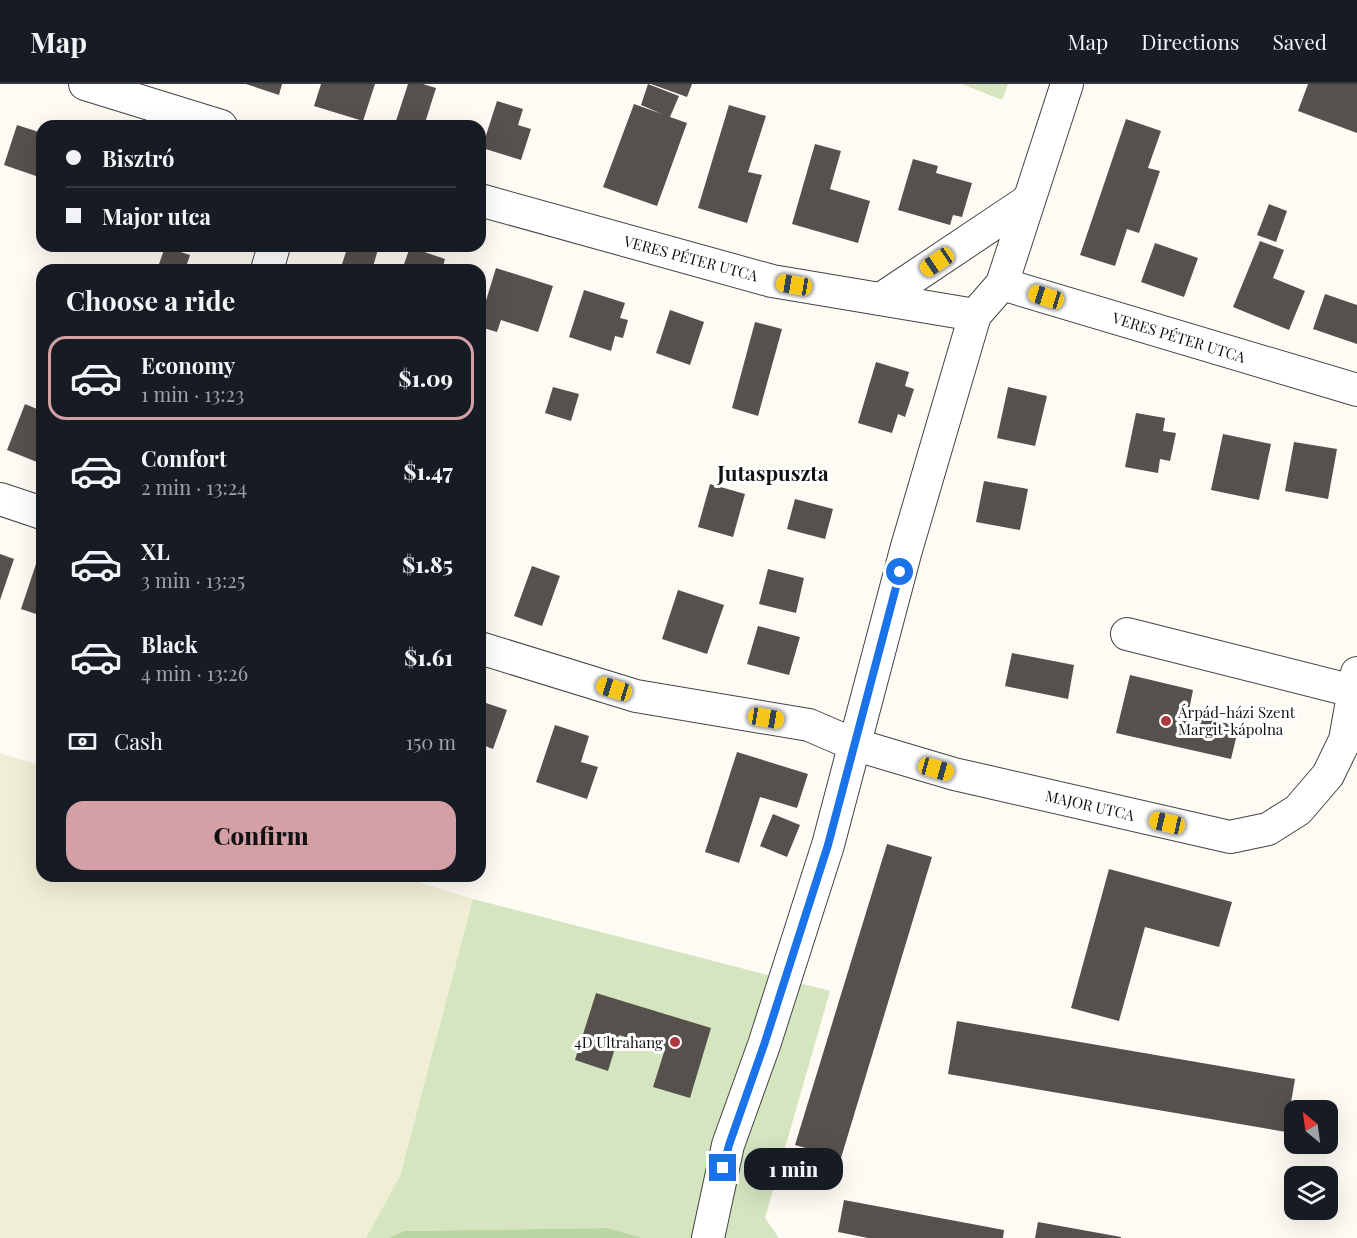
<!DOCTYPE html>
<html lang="en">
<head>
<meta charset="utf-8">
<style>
  body { margin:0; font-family:"Playfair Display",serif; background:#242831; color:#f1f3f6; height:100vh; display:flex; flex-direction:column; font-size:22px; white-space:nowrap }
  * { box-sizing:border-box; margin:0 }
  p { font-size:20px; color:#9ea1a6 }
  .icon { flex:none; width:33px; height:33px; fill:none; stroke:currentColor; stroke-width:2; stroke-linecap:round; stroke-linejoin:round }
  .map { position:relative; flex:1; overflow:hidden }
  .panel { position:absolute; left:36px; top:180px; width:450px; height:618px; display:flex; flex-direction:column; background:#171b24; border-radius:18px; box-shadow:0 6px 24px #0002 }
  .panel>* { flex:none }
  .guide { position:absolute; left:36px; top:36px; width:450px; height:132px; border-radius:18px; box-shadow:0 6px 24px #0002; display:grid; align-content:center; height:132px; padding:0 30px; background:#171b24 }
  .needle { width:39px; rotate:331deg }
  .tools { position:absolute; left:1284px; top:1016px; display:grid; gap:12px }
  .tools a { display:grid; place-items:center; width:54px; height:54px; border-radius:12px; background:#171b24; box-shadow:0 6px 24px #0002; font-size:30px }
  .end { position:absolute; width:27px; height:27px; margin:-14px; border:8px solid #1a73e8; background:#fff; box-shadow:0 0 0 3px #fff }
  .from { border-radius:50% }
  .bubble { position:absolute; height:42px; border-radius:18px; background:#171b24; box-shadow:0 6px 24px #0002; font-size:20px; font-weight:800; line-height:42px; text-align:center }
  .car { position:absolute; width:18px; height:36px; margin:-18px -9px; border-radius:8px; box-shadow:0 0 4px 2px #0007; background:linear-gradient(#f5c518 24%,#345 0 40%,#f5c518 0 76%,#345 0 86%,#f5c518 0) }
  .guide b { display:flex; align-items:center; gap:21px; height:57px; font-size:22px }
  .guide b+b { border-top:2px solid #363941 }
  .guide i { width:15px; height:15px; background:#f1f3f6 }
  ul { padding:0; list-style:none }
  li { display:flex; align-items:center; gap:18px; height:84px; margin:0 12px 9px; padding:0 18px; border:3px solid transparent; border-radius:18px }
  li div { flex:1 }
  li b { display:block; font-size:22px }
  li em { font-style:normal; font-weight:800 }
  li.current { border-color:#d49fa5 }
  li>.icon { width:54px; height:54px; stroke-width:1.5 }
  h2 { padding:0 30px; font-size:27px; line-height:72px }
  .pay { display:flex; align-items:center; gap:15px; height:66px; padding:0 30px; font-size:22px }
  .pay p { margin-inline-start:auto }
  .action { display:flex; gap:12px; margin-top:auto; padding:12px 30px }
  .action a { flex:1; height:69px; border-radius:18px; background:#d49fa5; color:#111; font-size:24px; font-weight:800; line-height:69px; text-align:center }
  header { display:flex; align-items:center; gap:36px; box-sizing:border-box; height:84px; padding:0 30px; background:#171b24; border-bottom:2px solid #363941 }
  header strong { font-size:28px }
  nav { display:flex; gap:33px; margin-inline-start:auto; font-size:21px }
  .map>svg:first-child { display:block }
</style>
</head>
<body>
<header>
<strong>Map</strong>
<nav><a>Map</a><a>Directions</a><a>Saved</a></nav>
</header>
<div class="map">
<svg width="1357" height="1154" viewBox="0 0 1357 1154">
  <rect width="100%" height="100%" fill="#fefbf4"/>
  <polygon fill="#f1eed6" points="0,669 42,682 42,792 398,792 473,815 400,1092 366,1154 0,1154"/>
  <g fill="#d4e5c0">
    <polygon points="962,0 1008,0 1002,16"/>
    <polygon points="473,815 830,907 765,1134 779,1154 643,1154 607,1144 406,1147 389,1154 366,1154 400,1092"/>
  </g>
  <polygon fill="#bad4a2" points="607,1144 643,1154 389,1154 405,1147"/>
  <g fill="#57514d">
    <polygon points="246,0 282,0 279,11"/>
    <polygon points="321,0 375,0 363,37 314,22"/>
    <polygon points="408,0 423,0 436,4 424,42 403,42 395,40"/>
    <polygon points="648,0 679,12 670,33 687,39 657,122 603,103 634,20 662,30 641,21"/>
    <polygon points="651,0 692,0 687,13"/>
    <polygon points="1308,0 1357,0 1357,49 1298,27"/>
    <polygon points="497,17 523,25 518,41 531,45 521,76 482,64"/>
    <polygon points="729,21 766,32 748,88 762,91 747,139 698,124"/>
    <polygon points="1126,35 1161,47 1148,84 1160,87 1139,149 1127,145 1115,182 1080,171"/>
    <polygon points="17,41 42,49 42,75 36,92 4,81"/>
    <polygon points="815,60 841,67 830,105 870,117 858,159 792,140"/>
    <polygon points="913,75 938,82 936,89 972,99 962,133 953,131 950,141 898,126"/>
    <polygon points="1269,120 1287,127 1276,158 1257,151"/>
    <polygon points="1260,157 1284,166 1273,194 1305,207 1289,246 1233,223"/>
    <polygon points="1155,159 1198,174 1184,213 1141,198"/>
    <polygon points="348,162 379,162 372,186 340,186"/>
    <polygon points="165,163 190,171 185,186 167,186 158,183"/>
    <polygon points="410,163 445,175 442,186 402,186"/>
    <polygon points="496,184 553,202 538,248 501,236 497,248 480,243 480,236"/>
    <polygon points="584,206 625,219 620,234 628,236 623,254 615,252 611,267 569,253"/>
    <polygon points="1325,210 1357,221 1357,260 1313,245"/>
    <polygon points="670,226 704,238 690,281 656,269"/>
    <polygon points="755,238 782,245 758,332 732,324"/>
    <polygon points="876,278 909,288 905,302 914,305 905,333 898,330 892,349 858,339"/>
    <polygon points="553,303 579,310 571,337 545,329"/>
    <polygon points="1008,303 1047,312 1035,362 997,354"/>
    <polygon points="25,320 42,327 42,380 7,366"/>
    <polygon points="1136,329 1165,334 1163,347 1176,349 1170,377 1160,375 1158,389 1125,383"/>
    <polygon points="1223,350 1271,360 1259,416 1211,406"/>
    <polygon points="1294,358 1337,365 1328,415 1285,407"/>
    <polygon points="984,397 1028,405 1020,446 976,438"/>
    <polygon points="710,400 745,410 733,453 698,443"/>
    <polygon points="795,415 833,425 825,455 787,445"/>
    <polygon points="0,470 14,475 0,516"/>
    <polygon points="36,480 42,482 42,532 21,525"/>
    <polygon points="532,482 560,492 542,542 514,532"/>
    <polygon points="768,485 804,494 796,529 759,520"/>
    <polygon points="678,506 724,521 707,570 662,555"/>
    <polygon points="758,542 800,553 789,591 747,580"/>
    <polygon points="1012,569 1074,581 1068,615 1005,602"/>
    <polygon points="1130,591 1193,606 1188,631 1239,642 1231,675 1116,649"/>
    <polygon points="480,617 507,626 493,665 480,660"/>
    <polygon points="555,641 589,652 581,678 598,683 587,715 536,698"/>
    <polygon points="737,668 808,690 797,724 760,713 739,779 705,768"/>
    <polygon points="773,730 800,741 787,773 760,762"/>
    <polygon points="887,760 932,773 841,1074 795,1061"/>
    <polygon points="1109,785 1232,818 1219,863 1145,843 1119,937 1071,924"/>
    <polygon points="596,909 711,944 690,1014 653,1003 665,965 619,951 608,987 575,976"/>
    <polygon points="957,937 1295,995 1286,1048 948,990"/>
    <polygon points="844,1116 1004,1146 1003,1154 868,1154 838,1148"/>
    <polygon points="1038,1138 1121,1153 1121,1154 1035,1154"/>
  </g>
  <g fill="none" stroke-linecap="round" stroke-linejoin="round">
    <defs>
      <g id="street">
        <polyline points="85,0 221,42"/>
        <polyline points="480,116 772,197 975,231"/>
        <polyline points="267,186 274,162"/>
        <polyline points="1002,200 1357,306"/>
        <polyline points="881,215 1029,116"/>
        <polyline points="0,415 42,429"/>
        <polyline points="1127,550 1357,608"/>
        <polyline points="480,564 636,612 809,641 853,660 954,690 1230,753 1268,745 1298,726 1328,691 1345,656 1357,589"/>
        <polyline points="708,1154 728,1061 764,961 828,761 906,466 975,231 1002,200 1067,0"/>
      </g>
    </defs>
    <use href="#street" stroke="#434343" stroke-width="34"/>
    <use href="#street" stroke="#fff" stroke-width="32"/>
  </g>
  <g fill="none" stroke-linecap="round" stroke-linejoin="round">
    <polyline stroke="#1a73e8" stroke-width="8" points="723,1084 729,1061 764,961 828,761 900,488"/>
  </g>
  <g fill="#b03841" stroke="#fff" stroke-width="2">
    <circle cx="1166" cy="637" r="6"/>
    <circle cx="675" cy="958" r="6"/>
  </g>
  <g text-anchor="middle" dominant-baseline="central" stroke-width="6" stroke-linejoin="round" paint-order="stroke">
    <g font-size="15" fill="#101010" stroke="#fff">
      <text transform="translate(691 174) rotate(15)">VERES PÉTER UTCA</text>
      <text transform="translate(1179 253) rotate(17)">VERES PÉTER UTCA</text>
      <text transform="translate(1090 721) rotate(13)">MAJOR UTCA</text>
    </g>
    <g font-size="15" fill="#101010" stroke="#fff" text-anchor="start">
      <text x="1178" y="628">Árpád-házi Szent<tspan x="1178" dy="17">Margit-kápolna</tspan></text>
      <text x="663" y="958" text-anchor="end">4D Ultrahang</text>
    </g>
    <g font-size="21" font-weight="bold" fill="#101010" stroke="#fff">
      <text x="773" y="388">Jutaspuszta</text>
    </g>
  </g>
</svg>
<div class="tools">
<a><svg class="needle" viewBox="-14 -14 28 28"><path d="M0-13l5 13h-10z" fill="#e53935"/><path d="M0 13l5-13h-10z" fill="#9ea1a6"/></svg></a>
<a><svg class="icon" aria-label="layers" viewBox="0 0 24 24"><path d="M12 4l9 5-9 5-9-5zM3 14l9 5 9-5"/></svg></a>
</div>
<i class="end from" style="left:900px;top:488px"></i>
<i class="end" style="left:723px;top:1084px"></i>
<div class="bubble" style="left:744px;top:1064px;width:99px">1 min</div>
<i class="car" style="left:937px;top:178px;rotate:236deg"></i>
<i class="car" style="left:794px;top:201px;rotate:280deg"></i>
<i class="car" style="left:1046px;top:213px;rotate:287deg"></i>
<i class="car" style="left:614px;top:605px;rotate:287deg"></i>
<i class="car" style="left:766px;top:634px;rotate:99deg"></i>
<i class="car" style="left:936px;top:685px;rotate:106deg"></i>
<i class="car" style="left:1167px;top:739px;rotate:283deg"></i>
<div class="guide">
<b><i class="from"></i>Bisztró</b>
<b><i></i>Major utca</b>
</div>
<section class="panel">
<h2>Choose a ride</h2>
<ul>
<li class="current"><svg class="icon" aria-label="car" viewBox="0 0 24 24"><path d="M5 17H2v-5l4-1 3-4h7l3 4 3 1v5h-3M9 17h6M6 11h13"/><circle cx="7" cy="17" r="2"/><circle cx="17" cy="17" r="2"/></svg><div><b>Economy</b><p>1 min · 13:23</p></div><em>$1.09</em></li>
<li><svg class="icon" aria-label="car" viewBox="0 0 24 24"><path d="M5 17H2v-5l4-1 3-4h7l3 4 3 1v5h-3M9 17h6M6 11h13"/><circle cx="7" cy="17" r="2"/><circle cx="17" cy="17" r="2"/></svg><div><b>Comfort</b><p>2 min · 13:24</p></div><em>$1.47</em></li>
<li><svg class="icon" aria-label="car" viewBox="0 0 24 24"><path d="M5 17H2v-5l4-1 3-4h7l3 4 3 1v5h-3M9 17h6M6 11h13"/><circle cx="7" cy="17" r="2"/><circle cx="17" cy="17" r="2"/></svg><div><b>XL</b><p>3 min · 13:25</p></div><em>$1.85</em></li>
<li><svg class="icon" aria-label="car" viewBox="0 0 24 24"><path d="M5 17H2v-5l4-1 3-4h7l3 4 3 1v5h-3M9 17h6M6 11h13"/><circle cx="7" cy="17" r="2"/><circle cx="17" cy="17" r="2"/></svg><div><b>Black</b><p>4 min · 13:26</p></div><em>$1.61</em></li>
</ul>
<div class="pay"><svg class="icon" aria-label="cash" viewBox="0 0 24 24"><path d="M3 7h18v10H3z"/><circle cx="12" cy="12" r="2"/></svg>Cash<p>150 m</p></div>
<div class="action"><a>Confirm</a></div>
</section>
</div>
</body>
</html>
